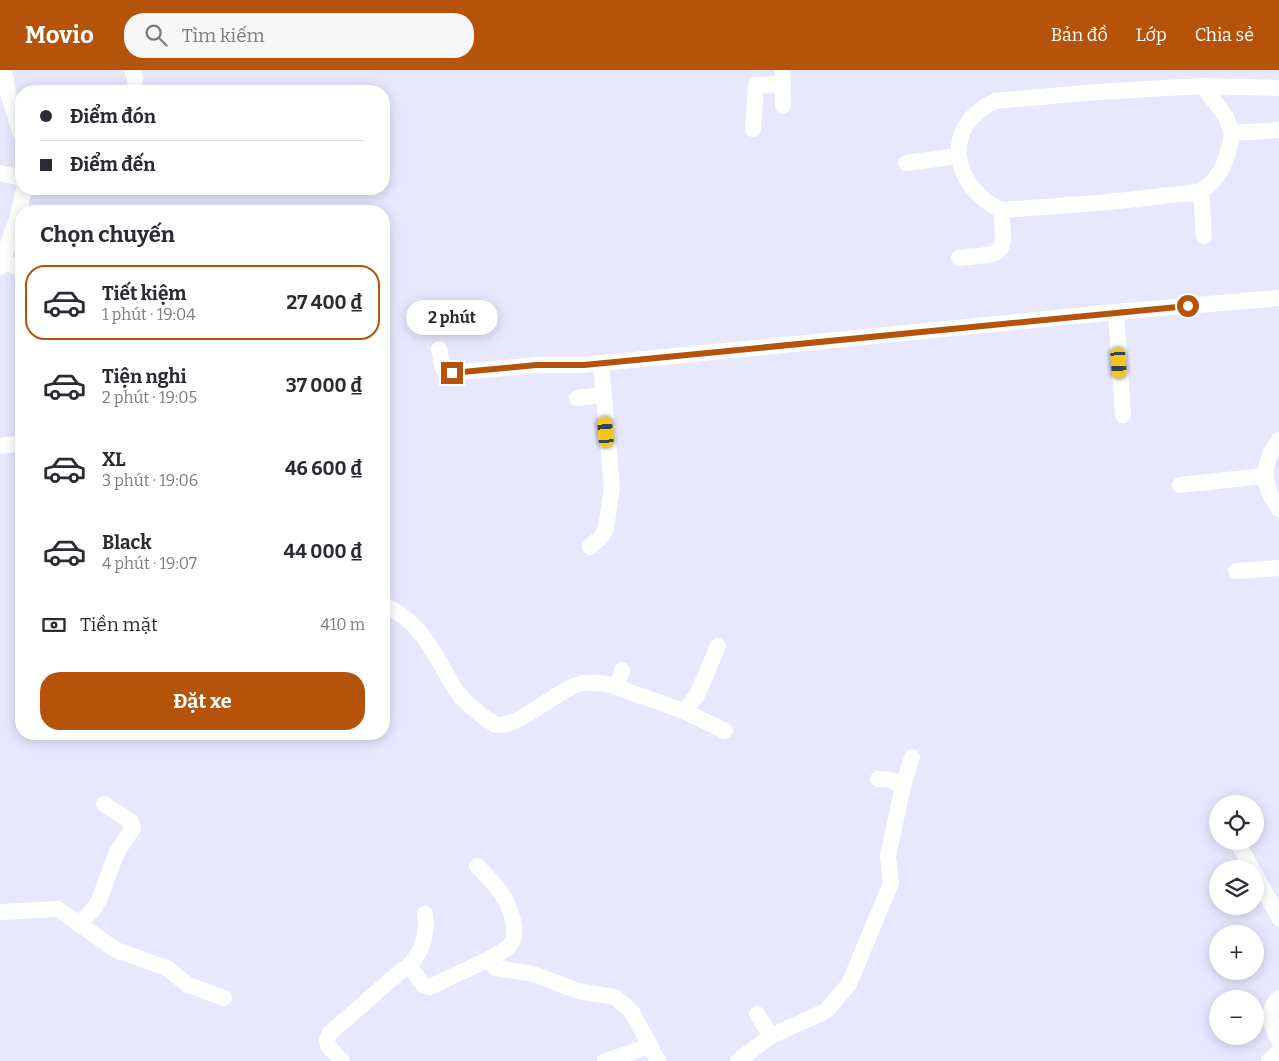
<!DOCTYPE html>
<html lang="vi">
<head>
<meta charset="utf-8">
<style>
  body { margin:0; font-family:Bitter,serif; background:#f7f7f7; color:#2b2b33; height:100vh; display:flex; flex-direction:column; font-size:19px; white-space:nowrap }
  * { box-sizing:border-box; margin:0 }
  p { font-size:16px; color:#7c7c81 }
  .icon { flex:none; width:28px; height:28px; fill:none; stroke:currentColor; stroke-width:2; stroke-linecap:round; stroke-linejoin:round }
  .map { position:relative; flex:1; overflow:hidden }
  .drawer { position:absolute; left:15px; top:135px; width:375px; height:535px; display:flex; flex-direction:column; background:#fff; border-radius:20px; box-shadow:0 2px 12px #0003 }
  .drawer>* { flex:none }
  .hud { position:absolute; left:15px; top:15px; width:375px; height:110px; border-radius:20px; box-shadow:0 2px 12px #0003; display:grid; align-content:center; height:110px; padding:0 25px; background:#fff }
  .buttons { position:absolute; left:1209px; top:725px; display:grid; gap:10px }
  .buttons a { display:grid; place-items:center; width:55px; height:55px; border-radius:50%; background:#fff; box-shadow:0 2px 12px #0003; font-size:25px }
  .end { position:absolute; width:22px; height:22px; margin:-11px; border:6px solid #b45309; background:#fff; box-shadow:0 0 0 2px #fff }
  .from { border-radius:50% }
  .bubble { position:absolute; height:35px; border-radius:18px; background:#fff; box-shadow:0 2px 12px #0003; font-size:16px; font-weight:700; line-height:35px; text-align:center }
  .car { position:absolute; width:15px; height:30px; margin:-15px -8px; border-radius:6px; box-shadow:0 0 4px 1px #0007; background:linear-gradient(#f5c518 24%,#345 0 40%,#f5c518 0 76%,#345 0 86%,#f5c518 0) }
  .hud b { display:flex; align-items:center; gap:18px; height:48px; font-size:19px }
  .hud b+b { border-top:1px solid #e1e1e2 }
  .hud i { width:12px; height:12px; background:#2b2b33 }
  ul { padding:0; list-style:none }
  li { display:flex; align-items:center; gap:15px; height:75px; margin:0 10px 8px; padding:0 15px; border:2px solid transparent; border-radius:20px }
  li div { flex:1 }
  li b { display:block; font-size:19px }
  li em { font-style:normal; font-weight:700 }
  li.active { border-color:#b45309 }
  li>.icon { width:45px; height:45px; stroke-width:1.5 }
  h2 { padding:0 25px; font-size:22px; line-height:60px }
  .pay { display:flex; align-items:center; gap:12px; height:55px; padding:0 25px; font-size:19px }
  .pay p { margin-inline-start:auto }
  .primary-button { display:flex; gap:10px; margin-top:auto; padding:10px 25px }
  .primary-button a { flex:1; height:58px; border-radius:20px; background:#b45309; color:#fff; font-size:20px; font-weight:700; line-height:58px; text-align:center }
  header { display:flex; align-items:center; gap:30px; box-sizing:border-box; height:70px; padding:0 25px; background:#b45309; color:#fff }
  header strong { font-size:24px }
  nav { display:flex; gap:28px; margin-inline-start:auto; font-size:18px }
  .search { width:350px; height:45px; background:#f7f7f7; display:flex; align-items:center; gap:12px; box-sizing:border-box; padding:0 18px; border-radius:20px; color:#7c7c81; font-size:19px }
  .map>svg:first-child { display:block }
</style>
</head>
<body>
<header>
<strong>Movio</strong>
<div class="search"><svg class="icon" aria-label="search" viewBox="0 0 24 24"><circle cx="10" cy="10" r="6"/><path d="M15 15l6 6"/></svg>Tìm kiếm</div>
<nav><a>Bản đồ</a><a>Lớp</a><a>Chia sẻ</a></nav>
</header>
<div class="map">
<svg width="1279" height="991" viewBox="0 0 1279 991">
  <rect width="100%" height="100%" fill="#e7e7fe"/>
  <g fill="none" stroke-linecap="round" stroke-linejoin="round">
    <g stroke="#fff" stroke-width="16">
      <polyline points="4,0 8,23 21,64"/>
      <polyline points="132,0 135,8 134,21"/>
      <polyline points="782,0 783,36"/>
      <polyline points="1203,16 1279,18"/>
      <polyline points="753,59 756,15 783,14"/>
      <path d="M1232,63C1229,84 1222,108 1203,119C1195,125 1179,124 1169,125C1113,133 1057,136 1001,140C952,116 940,57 995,31L1096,22L1203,16L1226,47L1232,63L1279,60"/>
      <polyline points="906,93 958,86"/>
      <polyline points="0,103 21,108"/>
      <polyline points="1201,121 1204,166"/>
      <path d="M959,188C1005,183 1006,188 1001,140"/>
      <polyline points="3,192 21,198"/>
      <polyline points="0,197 17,149 24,119"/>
      <polyline points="1116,242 1123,345"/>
      <polyline points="439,279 443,299 452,303 536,295 583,295 1116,242 1279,228"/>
      <polyline points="577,328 603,325"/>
      <path d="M1279,370C1261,392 1262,417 1279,439"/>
      <polyline points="0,376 21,373"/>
      <polyline points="1180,415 1264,406"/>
      <polyline points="590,477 602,466 606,458 612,418 601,293"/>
      <polyline points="1236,501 1279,498"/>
      <path d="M384,535C419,550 433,581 451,612C460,629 479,645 496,655C522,657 556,619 583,613C591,612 599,613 607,614L684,641L725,661"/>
      <polyline points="617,617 622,600"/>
      <polyline points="684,641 697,625 718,576"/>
      <polyline points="878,709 891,710 903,716"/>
      <polyline points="1237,771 1252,799"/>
      <path d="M477,796C495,814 511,830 514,857C514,862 515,868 512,872C508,880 495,885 487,890"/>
      <polyline points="1255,804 1279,848"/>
      <polyline points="0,842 58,839 116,880 167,898 188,915 224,928"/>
      <polyline points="78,854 93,840 99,830 117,782 133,758 131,752 104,734"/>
      <path d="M409,896C422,882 428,863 425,844"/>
      <path d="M1279,928C1265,941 1271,956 1279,971"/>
      <polyline points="757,944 771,966"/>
      <polyline points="342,991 328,976 327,970 330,963 402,900 409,896 423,915 430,917 487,890 496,898 533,904 578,921 615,927 632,942 658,991"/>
      <polyline points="605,991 650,976"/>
      <polyline points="738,991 771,966 826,941 849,914 891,813 888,786 903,716 912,687"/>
      <polyline points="1269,991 1279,982"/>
    </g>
  </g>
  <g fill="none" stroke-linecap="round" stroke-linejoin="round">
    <polyline stroke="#b45309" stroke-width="6" points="452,303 536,295 584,295 1188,236"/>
  </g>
</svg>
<div class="buttons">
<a><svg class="icon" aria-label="locate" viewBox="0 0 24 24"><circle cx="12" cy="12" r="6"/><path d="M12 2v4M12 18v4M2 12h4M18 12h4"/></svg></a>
<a><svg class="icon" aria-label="layers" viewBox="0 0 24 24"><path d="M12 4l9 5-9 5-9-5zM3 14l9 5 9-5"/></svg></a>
<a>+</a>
<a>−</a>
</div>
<i class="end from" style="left:1188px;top:236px"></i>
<i class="end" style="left:452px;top:303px"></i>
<div class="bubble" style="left:406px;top:230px;width:92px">2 phút</div>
<i class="car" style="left:1119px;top:293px;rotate:176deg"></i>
<i class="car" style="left:606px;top:362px;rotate:355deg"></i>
<div class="hud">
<b><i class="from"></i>Điểm đón</b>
<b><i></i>Điểm đến</b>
</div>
<section class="drawer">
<h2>Chọn chuyến</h2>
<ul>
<li class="active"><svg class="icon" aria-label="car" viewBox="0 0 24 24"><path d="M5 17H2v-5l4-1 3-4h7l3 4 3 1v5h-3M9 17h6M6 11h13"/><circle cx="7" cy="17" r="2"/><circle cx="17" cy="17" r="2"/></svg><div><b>Tiết kiệm</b><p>1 phút · 19:04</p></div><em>27 400 ₫</em></li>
<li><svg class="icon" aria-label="car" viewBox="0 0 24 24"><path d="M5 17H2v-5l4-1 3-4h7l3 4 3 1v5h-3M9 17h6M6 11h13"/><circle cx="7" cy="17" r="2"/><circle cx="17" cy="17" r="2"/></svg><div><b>Tiện nghi</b><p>2 phút · 19:05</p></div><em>37 000 ₫</em></li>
<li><svg class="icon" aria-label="car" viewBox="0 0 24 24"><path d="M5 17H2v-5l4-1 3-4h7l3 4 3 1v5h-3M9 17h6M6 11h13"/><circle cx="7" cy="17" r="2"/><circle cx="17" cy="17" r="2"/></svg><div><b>XL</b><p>3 phút · 19:06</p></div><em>46 600 ₫</em></li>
<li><svg class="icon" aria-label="car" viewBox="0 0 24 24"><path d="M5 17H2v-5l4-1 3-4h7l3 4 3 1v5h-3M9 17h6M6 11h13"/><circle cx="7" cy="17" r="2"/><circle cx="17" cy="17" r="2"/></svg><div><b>Black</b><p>4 phút · 19:07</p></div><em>44 000 ₫</em></li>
</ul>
<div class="pay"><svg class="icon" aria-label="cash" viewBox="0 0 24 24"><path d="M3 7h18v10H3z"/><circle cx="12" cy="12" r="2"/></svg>Tiền mặt<p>410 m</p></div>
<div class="primary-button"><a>Đặt xe</a></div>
</section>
</div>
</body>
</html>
